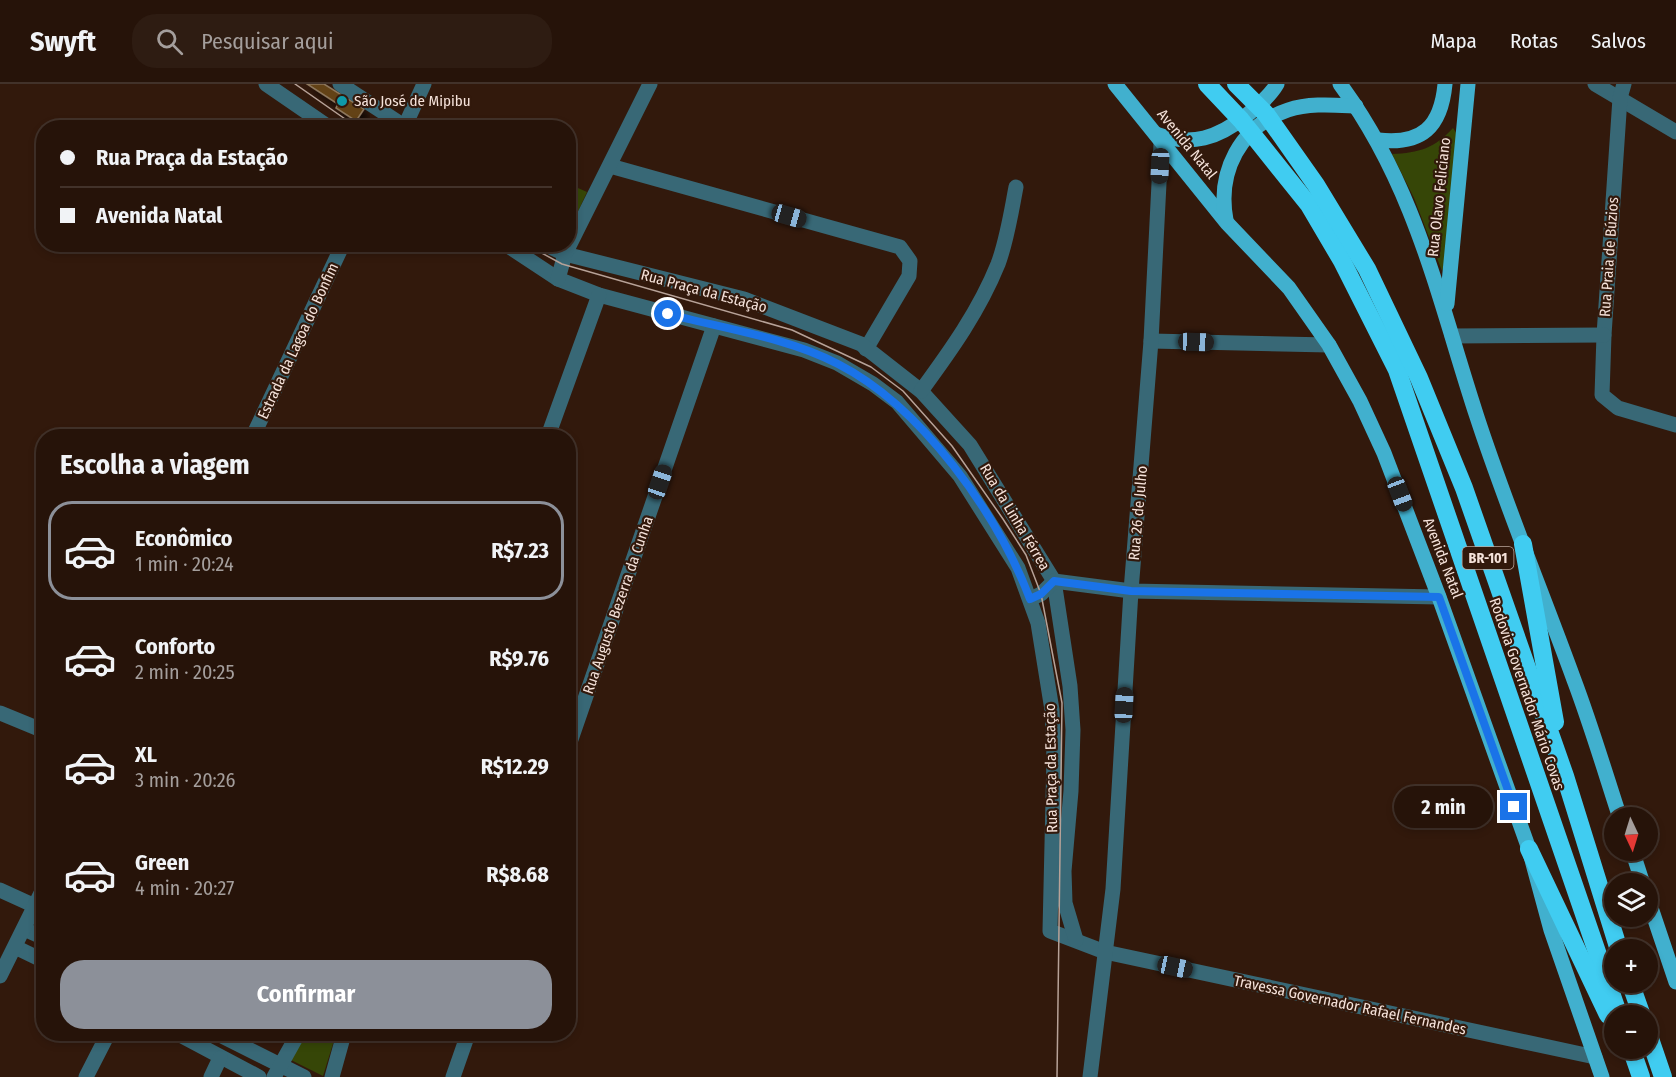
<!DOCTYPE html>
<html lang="pt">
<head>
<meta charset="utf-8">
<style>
  body { margin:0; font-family:"Fira Sans Condensed",sans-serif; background:#2e1c12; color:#f1f3f6; height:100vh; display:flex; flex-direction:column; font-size:22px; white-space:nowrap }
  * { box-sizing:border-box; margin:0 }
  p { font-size:20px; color:#a49e9c }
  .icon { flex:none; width:33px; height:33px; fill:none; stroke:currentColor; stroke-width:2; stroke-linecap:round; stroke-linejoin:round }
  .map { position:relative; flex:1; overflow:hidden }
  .sheet { position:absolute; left:36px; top:345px; width:540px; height:612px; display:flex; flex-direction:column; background:#261309; border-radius:24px; box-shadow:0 3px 9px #0003,0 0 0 2px #42322a }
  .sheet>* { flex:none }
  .hud { position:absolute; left:36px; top:36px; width:540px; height:132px; border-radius:24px; box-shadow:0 3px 9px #0003,0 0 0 2px #42322a; display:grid; align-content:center; height:132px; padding:0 24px; background:#261309 }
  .needle { width:39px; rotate:176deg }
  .fabs { position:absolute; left:1604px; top:723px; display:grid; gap:12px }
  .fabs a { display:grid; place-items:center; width:54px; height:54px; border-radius:50%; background:#261309; box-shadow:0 3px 9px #0003,0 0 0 2px #42322a; font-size:30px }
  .end { position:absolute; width:27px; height:27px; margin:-14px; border:8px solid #1a73e8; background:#fff; box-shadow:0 0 0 3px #fff }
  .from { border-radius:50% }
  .bubble { position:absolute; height:42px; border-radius:21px; background:#261309; box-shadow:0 3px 9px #0003,0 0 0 2px #42322a; font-size:20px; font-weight:700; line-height:42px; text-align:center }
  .car { position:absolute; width:18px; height:36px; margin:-18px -9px; border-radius:8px; box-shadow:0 0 4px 2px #0007; background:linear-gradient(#222 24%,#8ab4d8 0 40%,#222 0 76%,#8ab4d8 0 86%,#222 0) }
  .hud b { display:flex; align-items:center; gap:21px; height:57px; font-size:22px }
  .hud b+b { border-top:2px solid #42322a }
  .hud i { width:15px; height:15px; background:#f1f3f6 }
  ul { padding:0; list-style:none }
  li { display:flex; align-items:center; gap:18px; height:99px; margin:0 12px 9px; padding:0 12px; border:3px solid transparent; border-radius:24px }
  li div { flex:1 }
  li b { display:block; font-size:22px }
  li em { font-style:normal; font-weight:700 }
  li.active { border-color:#8c9099 }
  li>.icon { width:54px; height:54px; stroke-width:1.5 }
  h2 { padding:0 24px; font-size:27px; line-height:72px }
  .cta { display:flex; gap:12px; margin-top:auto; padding:12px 24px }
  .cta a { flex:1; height:69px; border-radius:24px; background:#8c9099; color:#fff; font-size:24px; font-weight:700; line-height:69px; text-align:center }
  header { display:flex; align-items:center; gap:36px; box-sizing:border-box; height:84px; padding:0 30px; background:#261309; border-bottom:2px solid #42322a }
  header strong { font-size:28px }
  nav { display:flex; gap:33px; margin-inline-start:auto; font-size:21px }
  .search { width:420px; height:54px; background:#2e1c12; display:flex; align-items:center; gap:15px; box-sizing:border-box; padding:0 21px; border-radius:24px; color:#a49e9c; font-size:22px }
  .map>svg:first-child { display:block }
</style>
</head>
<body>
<header>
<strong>Swyft</strong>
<div class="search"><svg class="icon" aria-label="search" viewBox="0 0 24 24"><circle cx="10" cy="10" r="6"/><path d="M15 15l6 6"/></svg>Pesquisar aqui</div>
<nav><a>Mapa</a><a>Rotas</a><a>Salvos</a></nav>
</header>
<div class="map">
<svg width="1676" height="993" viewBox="0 0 1676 993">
  <defs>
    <filter id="shadow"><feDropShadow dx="5.5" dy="5.5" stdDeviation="3" flood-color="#0009"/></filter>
  </defs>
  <rect width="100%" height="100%" fill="#32190c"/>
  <g fill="#364607">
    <path d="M1453,44L1459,53L1449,163L1442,187L1414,114L1392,70C1419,69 1435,64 1453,44Z"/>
    <polygon points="569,100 587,108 569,147"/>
    <polygon points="305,950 336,950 323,992 291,976"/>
  </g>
  <polygon fill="#634214" stroke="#8d775d" stroke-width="1.5" filter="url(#shadow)" points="307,0 324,0 364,25 356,37 336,24 338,20"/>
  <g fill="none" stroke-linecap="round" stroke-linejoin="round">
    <g stroke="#386876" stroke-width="15">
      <polyline points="266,0 330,44"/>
      <polyline points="340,0 407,44"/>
      <polyline points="1595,0 1676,48"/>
      <polyline points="1624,0 1620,14 1604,251 1602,311 1618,324 1676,341"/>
      <polyline points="404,44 424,0"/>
      <polyline points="610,82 900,163 910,177 909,192 866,265"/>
      <polyline points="505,160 558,195 599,211 804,266 837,279 873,300 897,318 960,392 1018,484 1038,539 1052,626 1054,673 1050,847 1105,868 1595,973"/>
      <polyline points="544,160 565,170 744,215 861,260 921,307 970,361 1054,497 1070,602 1073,646 1071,707 1064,787 1065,819 1076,856"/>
      <polyline points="558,195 565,170 650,0"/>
      <polyline points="1452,252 1604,251"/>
      <polyline points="1151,257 1329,261"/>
      <path d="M921,307C951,266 979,227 998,180C1007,156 1011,129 1016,103"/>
      <polyline points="253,352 343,160"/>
      <polyline points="548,352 599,211"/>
      <polyline points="1030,515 1041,510 1054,497 1131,507 1439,513"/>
      <polyline points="0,629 44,647"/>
      <polyline points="568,664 714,242"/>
      <polyline points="0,806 35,822"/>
      <polyline points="24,845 44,854"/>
      <polyline points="15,863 44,877"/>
      <polyline points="0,892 44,803"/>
      <polyline points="178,950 259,993"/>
      <polyline points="218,950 304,993"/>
      <polyline points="86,993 108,950"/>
      <polyline points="211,993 220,974"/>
      <polyline points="274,993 298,950"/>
      <polyline points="332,993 344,950"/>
      <polyline points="453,993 468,950"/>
      <polyline points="1090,993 1113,805 1131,507 1151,257 1161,60"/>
    </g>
    <g stroke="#41b0ce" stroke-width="15">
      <polyline points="1115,0 1227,139 1289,204 1329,261 1360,317 1384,369 1439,513 1529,765 1551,846 1602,993"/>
      <path d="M1340,0C1416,103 1438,214 1477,333C1506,422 1542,508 1574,596C1591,641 1605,688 1620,734"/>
      <path d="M1156,50C1192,63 1218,54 1247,31C1258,22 1270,12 1277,0"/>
      <path d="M1378,56C1422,61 1441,43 1445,0"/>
      <path d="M1226,136C1217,88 1240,42 1288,26C1309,19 1333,21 1356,22"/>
      <polyline points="1447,220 1468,0"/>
      <polyline points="1632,766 1643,800"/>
      <polyline points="1647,812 1676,898"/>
    </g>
    <g stroke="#40ccf1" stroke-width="18">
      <polyline points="1207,0 1241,36 1309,121 1342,177 1397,286 1619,932"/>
      <polyline points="1236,0 1266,30 1316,101 1367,185 1419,294 1464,404 1565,692 1619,866"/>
      <polyline points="1523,460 1555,638"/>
      <polyline points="1529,765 1608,931"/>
      <polyline points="1630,898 1642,932"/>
      <polyline points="1647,946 1663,993"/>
      <polyline points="1631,964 1641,993"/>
    </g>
    <g stroke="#b7a298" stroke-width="1.5">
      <polyline points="295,0 358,44"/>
      <polyline points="525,160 562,180 792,246 871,283 903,307 952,362 1003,435 1026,471 1041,510 1062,619 1057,993"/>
    </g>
  </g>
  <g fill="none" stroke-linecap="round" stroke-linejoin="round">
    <path stroke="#1a73e8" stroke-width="8" d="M668,230C722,244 789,254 838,280C922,323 997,429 1030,515L1041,510L1054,497L1131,507L1439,513L1514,723"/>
  </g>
  <circle fill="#0f9aa8" stroke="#32190c" stroke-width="2" cx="342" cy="17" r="6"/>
  <g text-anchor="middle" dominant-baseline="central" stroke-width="4.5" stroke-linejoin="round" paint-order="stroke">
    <rect fill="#32190c" stroke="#baa69c" stroke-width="1.5" x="1462.5" y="463" width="51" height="22" rx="4.5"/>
    <g font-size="14" font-weight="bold" fill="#f5e2da">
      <text x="1488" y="474">BR-101</text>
    </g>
    <g font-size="15" fill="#f5e2da" stroke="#32190c" text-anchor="start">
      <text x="354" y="17">São José de Mipibu</text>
    </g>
    <g font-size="15" fill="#f5e2da" stroke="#32190c">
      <text transform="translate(1187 60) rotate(51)">Avenida Natal</text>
      <text transform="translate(1439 113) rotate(-84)">Rua Olavo Feliciano</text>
      <text transform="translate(1609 173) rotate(-86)">Rua Praia de Búzios</text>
      <text transform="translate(704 207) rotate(15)">Rua Praça da Estação</text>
      <text transform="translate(298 257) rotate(-65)">Estrada da Lagoa do Bonfim</text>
      <text transform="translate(1138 429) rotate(-85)">Rua 26 de Julho</text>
      <text transform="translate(1015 433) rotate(59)">Rua da Linha Férrea</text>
      <text transform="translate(1443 474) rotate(69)">Avenida Natal</text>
      <text transform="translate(618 521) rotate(-71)">Rua Augusto Bezerra da Cunha</text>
      <text transform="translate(1527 610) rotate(71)">Rodovia Governador Mário Covas</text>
      <text transform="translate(1051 684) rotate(-91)">Rua Praça da Estação</text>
      <text transform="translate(1350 921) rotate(12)">Travessa Governador Rafael Fernandes</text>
    </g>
  </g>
</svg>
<div class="fabs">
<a><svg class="needle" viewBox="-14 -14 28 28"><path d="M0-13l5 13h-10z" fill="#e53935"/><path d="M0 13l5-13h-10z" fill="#a49e9c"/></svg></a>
<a><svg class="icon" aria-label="layers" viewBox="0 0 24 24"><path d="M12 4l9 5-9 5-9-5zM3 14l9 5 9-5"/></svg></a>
<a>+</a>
<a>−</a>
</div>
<i class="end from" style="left:668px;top:230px"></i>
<i class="end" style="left:1514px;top:723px"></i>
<div class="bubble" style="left:1394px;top:702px;width:99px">2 min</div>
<i class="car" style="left:1160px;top:82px;rotate:183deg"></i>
<i class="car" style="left:789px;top:132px;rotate:106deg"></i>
<i class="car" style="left:1196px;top:258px;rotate:92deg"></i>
<i class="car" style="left:660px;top:398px;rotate:19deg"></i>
<i class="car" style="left:1400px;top:410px;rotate:159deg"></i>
<i class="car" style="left:1124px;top:621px;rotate:3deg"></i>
<i class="car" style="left:1175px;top:883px;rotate:102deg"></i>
<div class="hud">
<b><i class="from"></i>Rua Praça da Estação</b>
<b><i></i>Avenida Natal</b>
</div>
<section class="sheet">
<h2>Escolha a viagem</h2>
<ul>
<li class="active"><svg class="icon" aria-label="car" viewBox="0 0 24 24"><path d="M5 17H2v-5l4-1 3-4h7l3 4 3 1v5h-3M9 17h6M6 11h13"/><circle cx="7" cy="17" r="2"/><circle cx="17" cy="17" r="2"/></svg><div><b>Econômico</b><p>1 min · 20:24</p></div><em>R$7.23</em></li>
<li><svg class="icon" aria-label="car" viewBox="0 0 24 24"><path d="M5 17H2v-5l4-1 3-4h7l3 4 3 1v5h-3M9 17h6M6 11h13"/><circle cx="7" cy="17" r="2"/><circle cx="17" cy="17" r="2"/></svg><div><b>Conforto</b><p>2 min · 20:25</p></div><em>R$9.76</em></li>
<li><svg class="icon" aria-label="car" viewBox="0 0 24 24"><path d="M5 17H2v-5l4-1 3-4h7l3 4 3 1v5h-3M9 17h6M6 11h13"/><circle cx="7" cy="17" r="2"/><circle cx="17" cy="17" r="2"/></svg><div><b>XL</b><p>3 min · 20:26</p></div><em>R$12.29</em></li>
<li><svg class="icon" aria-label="car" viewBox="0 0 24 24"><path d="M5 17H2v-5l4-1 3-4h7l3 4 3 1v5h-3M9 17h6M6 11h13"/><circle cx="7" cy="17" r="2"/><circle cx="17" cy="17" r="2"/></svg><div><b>Green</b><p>4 min · 20:27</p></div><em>R$8.68</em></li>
</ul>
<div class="cta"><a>Confirmar</a></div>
</section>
</div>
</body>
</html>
